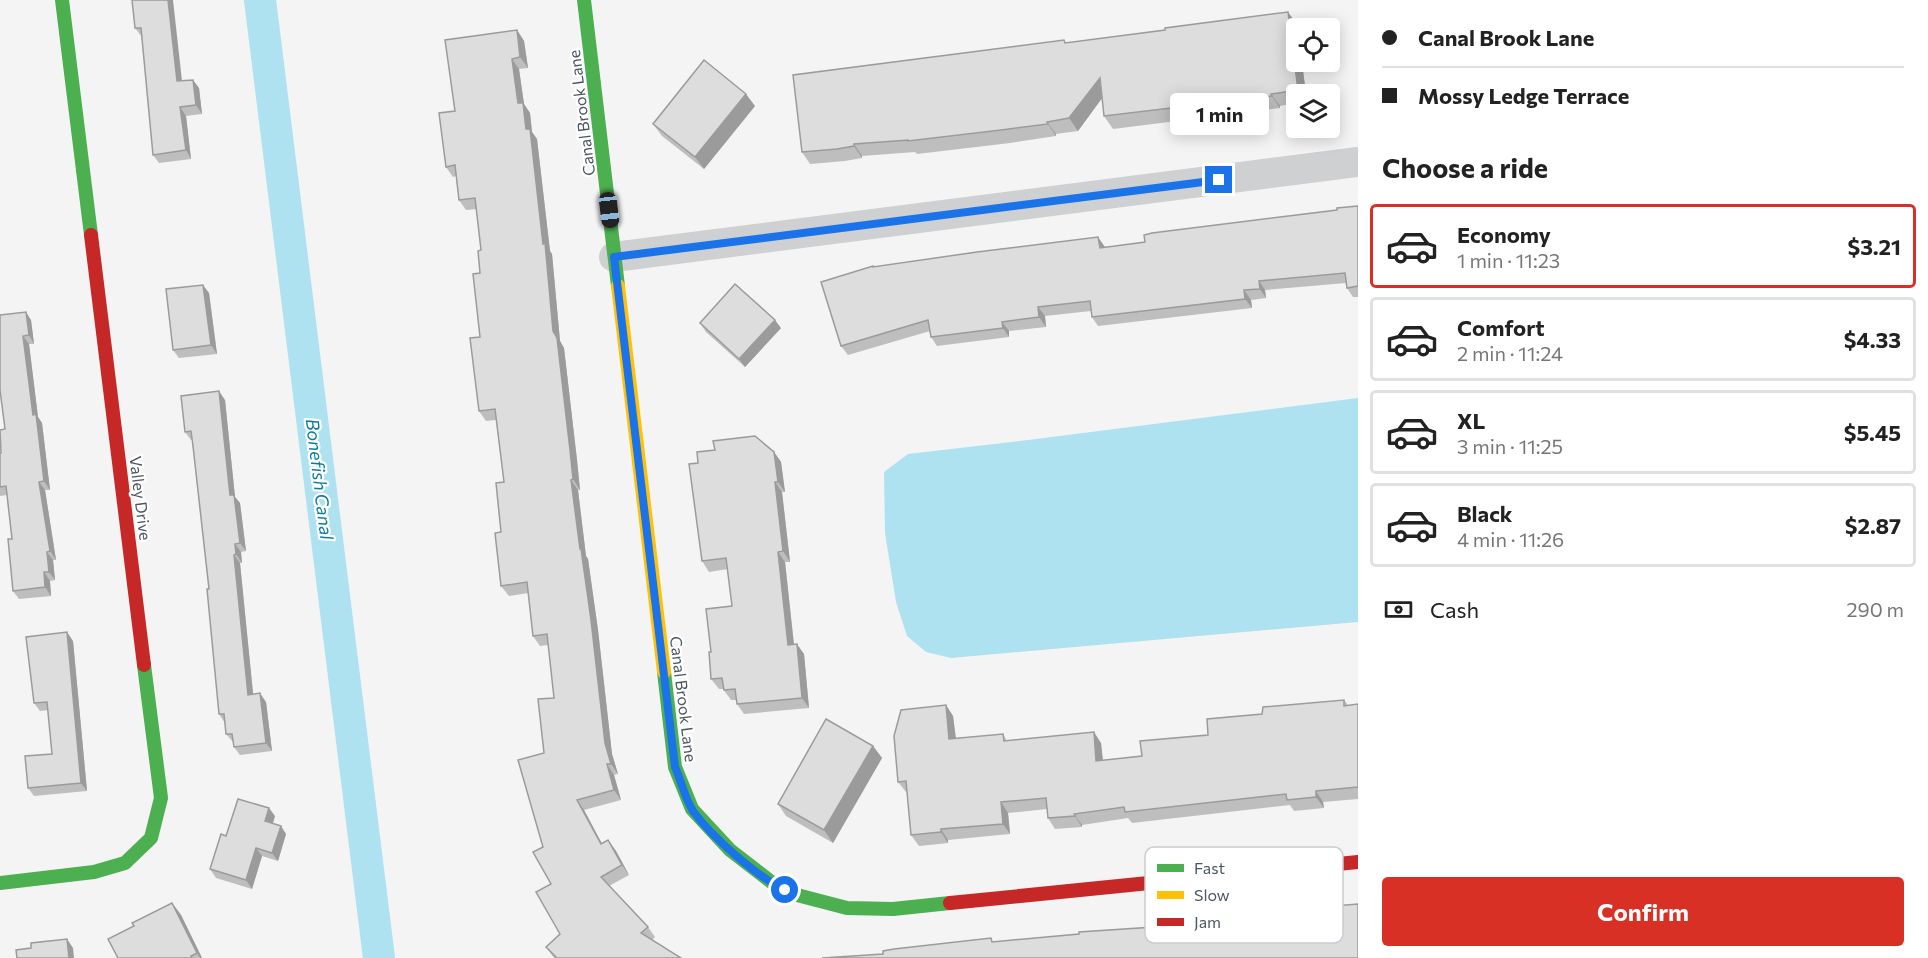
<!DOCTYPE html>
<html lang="en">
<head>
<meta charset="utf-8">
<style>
  body { margin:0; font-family:Commissioner,sans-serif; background:#f6f6f6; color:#222; height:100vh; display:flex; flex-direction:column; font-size:22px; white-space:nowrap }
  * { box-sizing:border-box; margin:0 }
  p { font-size:20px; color:#767676 }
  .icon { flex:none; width:33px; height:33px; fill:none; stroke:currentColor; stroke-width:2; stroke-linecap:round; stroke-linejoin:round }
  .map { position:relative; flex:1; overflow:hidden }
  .drawer { display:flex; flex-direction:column; background:#fff; width:570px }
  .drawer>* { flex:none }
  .banner { display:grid; align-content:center; height:132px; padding:0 24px; background:#fff }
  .buttons { position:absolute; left:1286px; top:18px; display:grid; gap:12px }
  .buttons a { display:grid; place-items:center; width:54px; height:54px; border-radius:6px; background:#fff; box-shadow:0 3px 15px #0003; font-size:30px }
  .end { position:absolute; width:27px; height:27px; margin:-14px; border:8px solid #1a73e8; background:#fff; box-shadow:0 0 0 3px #fff }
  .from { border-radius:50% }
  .bubble { position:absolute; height:42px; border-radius:6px; background:#fff; box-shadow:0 3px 15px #0003; font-size:20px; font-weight:700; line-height:42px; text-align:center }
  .car { position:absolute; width:18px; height:36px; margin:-18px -9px; border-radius:8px; box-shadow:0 0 4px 2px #0007; background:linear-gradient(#222 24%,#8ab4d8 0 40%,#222 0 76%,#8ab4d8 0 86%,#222 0) }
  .banner b { display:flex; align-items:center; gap:21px; height:57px; font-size:22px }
  .banner b+b { border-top:2px solid #e0e0e0 }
  .banner i { width:15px; height:15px; background:#222 }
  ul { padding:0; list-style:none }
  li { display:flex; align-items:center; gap:18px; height:84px; margin:0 12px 9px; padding:0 12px; border:3px solid #e0e0e0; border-radius:6px }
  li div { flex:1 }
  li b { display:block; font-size:22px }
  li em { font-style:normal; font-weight:700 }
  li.selected { border-color:#d93025 }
  li>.icon { width:54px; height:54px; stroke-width:1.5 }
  h2 { padding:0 24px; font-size:27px; line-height:72px }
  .pay { display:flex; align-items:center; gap:15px; height:66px; padding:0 24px; font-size:22px }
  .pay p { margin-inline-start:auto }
  .button { display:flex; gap:12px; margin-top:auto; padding:12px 24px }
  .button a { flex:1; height:69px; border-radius:6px; background:#d93025; color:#fff; font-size:24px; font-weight:700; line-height:69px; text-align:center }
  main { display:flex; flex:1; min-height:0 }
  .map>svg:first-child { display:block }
</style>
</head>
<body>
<main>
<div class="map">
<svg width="1358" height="958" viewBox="0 0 1358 958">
  <rect width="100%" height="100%" fill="#f4f4f4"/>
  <polygon fill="#aee2f0" points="1358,398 1358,622 951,658 926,652 907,636 896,602 885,533 884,472 908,454 1020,441"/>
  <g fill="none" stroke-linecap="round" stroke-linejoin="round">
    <polyline stroke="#aee2f0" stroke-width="32" points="260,0 379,958"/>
    <polyline stroke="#ced0d2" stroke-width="30" points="614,257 1358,162"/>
    <g stroke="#4caf50" stroke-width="14">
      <polyline points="62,0 91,235"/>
      <polyline points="584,0 618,286"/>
      <polyline points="664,672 675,767 692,809 730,850 774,884 797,895 847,908 893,909 950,903"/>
      <polyline points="0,883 94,872 125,863 151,838 161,798 144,665"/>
    </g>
    <polyline stroke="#ffc107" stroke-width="14" points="618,286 664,672"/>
    <g stroke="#c62828" stroke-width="14">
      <polyline points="91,235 144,665"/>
      <polyline points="950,903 1358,862"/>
    </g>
  </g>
  <g fill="#bebebf">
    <polygon points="132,0 182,81 199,88 202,114 186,116 191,159 159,163 153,155 142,37 135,28"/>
    <polygon points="1297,24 1306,94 1296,94 1296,103 1280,106 1280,108 1113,129 1104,116 1102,98 1078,131 1056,134 1056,136 1010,143 917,154 915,152 862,156 862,158 845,161 810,164 802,152 1066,43"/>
    <polygon points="517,30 524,41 528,68 519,69 524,104 530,113 532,132 537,139 550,251 552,254 560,341 564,348 577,460 580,490 578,490 586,556 588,559 598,630 612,754 618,774 614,775 621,800 584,810 602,844 608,840 616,851 629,875 609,886 648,927 655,937 652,940 681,958 554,958 546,947 560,934 543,847 544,753 554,698 548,645 540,646 533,636 528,593 509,596 501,586 501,532 504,482 496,420 486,421 479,411 481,250 477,209 466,210 459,200 456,176 453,177 446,167 455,111"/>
    <polygon points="755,106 704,169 662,136 653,124"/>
    <polygon points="1358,206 1358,297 1353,297 1347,288 1346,283 1265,290 1266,298 1251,300 1252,308 1098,326 1092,317 1091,311 1045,316 1046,327 1009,331 1009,337 937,346 931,337 930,331 848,355 841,346 873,266 874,267 1105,247 1145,242 1337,210"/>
    <polygon points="209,293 217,354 179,358 173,350"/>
    <polygon points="0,315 31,320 34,344 29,344 38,417 42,423 50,490 45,490 56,560 53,560 55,580 50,581 51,596 19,599 13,591 12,539 7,495 0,496 0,453 1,453 5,429"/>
    <polygon points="700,323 781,328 745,367 706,332"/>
    <polygon points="225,400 235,497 240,503 246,551 241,552 242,563 240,563 253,694 266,702 272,751 240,755 234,747 233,742 226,734 225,723 219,714 209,589 192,440 191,440 185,432"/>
    <polygon points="774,452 781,462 785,492 782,492 790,562 785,562 794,644 804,654 809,708 744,714 737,704 736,700 731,700 723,689 719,689 711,679 711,652 732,606 728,569 709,572 702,561 698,463"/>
    <polygon points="73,641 87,791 34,796 28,788 52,754 48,710 40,711 34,703"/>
    <polygon points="1344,700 1348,705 1358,704 1358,799 1323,802 1324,808 1294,811 1290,805 1132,823 1128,818 1082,825 1082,827 1055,829 1048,818 1047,809 1008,813 1010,834 948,840 948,843 919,846 911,835 907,792 906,792 898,782 946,705 953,716 956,738 1003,734 1007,741 1101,743 1103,761 1142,756 1208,735 1262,714"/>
    <polygon points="873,746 882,758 833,843 786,816 778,804"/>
    <polygon points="275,816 273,823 286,834 278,861 262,856 252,889 216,878 210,869 226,836"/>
    <polygon points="172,903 181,915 202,958 118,958 134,926"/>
  </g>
  <g fill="#9b9b9b">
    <polygon points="168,0 173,0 183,90 177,81"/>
    <polygon points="1288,12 1297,24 1297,28 1296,28 1296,62 1302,62 1306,94 1301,94 1298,90"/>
    <polygon points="517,30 524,41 528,68 520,57"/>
    <polygon points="512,59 519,69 524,104 530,113 532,132 537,139 550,251 552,254 560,341 564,348 577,460 580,490 573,479 553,331 543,244 518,103"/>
    <polygon points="1100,78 1108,90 1078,131 1069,118"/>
    <polygon points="193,80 199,88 202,114 196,105"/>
    <polygon points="746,94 755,106 704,169 695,157"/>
    <polygon points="1271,94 1280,106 1280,108 1272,96"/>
    <polygon points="180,107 186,116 191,159 186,150"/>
    <polygon points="1047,122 1056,134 1056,136 1048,124"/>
    <polygon points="854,144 862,156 862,158 854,146"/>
    <polygon points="1098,237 1105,247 1100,248"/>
    <polygon points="1259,281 1265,290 1266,298 1260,289"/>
    <polygon points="203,285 209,293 217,354 211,345"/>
    <polygon points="1244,290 1251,300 1252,308 1245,299"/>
    <polygon points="1038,307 1045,316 1046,327 1039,317"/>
    <polygon points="26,312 31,320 34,344 29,335"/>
    <polygon points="775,320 781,328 745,367 739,359"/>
    <polygon points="1002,322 1009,331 1009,337 1003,328"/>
    <polygon points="23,336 29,344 38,417 42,423 50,490 44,481 33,415"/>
    <polygon points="219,391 225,400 235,497 240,503 246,551 240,543 230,495"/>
    <polygon points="774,452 781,462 785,492 778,482"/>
    <polygon points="571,480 578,490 586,556 588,559 598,630 612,754 618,774 611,764 605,743"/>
    <polygon points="39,482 45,490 56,560 50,551"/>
    <polygon points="775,482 782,492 790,562 783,551"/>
    <polygon points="235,544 241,552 242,563 236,554"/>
    <polygon points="47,552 53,560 55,580 49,572"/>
    <polygon points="778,552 785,562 795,655 788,645"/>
    <polygon points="234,555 240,563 254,703 248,695"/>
    <polygon points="44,572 50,581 51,596 45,587"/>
    <polygon points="67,632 73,641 87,791 81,783"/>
    <polygon points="797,644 804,654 809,708 802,698"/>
    <polygon points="260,693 266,702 272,751 266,743"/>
    <polygon points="946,705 953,716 957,749 949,739"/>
    <polygon points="1094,732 1101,743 1104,772 1096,761"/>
    <polygon points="873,746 882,758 833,843 824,830"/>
    <polygon points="607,764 614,775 621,800 614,790"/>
    <polygon points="1316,791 1323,802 1324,808 1316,797"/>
    <polygon points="577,800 584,810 608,855 601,844"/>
    <polygon points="1001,802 1008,813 1010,834 1003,824"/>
    <polygon points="269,808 275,816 271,829 265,821"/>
    <polygon points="1074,814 1082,825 1082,827 1075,816"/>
    <polygon points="281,826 286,834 278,861 272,853"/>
    <polygon points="941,829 948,840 948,843 941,832"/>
    <polygon points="608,840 616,851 629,875 622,865"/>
    <polygon points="256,848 262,856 252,889 246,880"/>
    <polygon points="172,903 181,915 202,958 200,958 197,953"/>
    <polygon points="1204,919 1212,930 1206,929"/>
    <polygon points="67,939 73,948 74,958 69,958"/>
  </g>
  <g fill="#ddddde" stroke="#9b9b9b" stroke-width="1.5">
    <polygon points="132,0 168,0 177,81 193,80 196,105 180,107 186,150 153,155 141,28 135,28"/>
    <polygon points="1288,12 1298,90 1271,94 1272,96 1104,116 1100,78 1069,118 1047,122 1048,124 1001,130 908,141 908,140 854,144 854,146 837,149 802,152 793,75 1064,40 1065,43 1165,30 1165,28"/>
    <polygon points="517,30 520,57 512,59 518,103 523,103 526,129 530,129 543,244 545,243 553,331 557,338 570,450 573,479 571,480 580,549 581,549 591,620 605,743 611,764 607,764 614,790 577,800 601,844 608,840 622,865 601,877 648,927 641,933 681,958 557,958 546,947 560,934 536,892 551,884 533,852 543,847 518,760 544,753 538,699 554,698 547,634 533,636 527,582 501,586 495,533 501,532 496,483 504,482 495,409 479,411 470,338 480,337 473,274 480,273 478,251 481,250 475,198 459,200 455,165 446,167 439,113 455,111 445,40"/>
    <polygon points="704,60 746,94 695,157 653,124"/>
    <polygon points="1358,206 1358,286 1347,288 1345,273 1259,281 1260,289 1244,290 1245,299 1092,317 1090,301 1038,307 1039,317 1002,322 1003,328 931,337 928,320 841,346 821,282 873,266 873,267 977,252 1098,237 1100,248 1145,242 1144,235 1152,233 1337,210 1337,208"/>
    <polygon points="735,284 775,320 739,359 700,323"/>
    <polygon points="203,285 211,345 173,350 166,289"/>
    <polygon points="26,312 29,335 23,336 33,415 36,414 44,481 39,482 50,551 47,552 49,572 44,572 45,587 13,591 8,539 12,539 6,486 0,487 0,453 1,453 0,430 5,429 0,390 0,315"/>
    <polygon points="219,391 230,495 234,495 240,543 235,544 236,554 234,555 248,695 260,693 266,743 234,747 232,734 226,734 224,714 219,714 207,589 209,589 193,446 191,431 185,432 181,396"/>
    <polygon points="755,436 774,452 778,482 775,482 783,551 778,552 788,645 797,644 802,698 737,704 735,689 724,690 722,678 711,679 709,652 711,652 706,609 732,606 726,558 702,561 689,464 698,463 697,452 715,450 713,441"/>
    <polygon points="67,632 81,783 28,788 25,756 52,754 47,702 34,703 26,637"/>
    <polygon points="1344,700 1344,706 1358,704 1358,787 1316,791 1316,797 1287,800 1286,794 1125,812 1124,807 1074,814 1075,816 1048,818 1046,798 1001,802 1003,824 941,829 941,832 911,835 906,781 898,782 894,736 901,710 946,705 949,739 1003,734 1004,741 1094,732 1096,761 1142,756 1140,741 1208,735 1207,719 1262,714 1263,707"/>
    <polygon points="826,719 873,746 824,830 778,804"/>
    <polygon points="238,799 269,808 265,821 281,826 272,853 256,848 246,880 210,869 221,834 226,836"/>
    <polygon points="172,903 197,953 191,956 192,958 118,958 108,939 134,926 132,923"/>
    <polygon points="1358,904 1358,958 822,958 883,954 883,951 894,949 991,938 992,942 1079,934 1079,932 1154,927 1153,924 1204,919 1206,929 1254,924 1253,914 1294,908 1322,905 1322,907"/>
    <polygon points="67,939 69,958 17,958 16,950 31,948 31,943"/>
  </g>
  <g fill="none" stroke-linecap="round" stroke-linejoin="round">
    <path stroke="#1a73e8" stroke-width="8" d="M785,890C756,876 712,837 693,811C685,799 681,780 675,767L614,257L1219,180"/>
  </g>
  <g text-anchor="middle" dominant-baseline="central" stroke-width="4.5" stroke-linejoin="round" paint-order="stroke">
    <g font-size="16" fill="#4a5661" stroke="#fff">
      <text transform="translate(581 113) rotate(-97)">Canal Brook Lane</text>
      <text transform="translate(141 498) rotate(83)">Valley Drive</text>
      <text transform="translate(684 699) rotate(83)">Canal Brook Lane</text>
    </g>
    <g font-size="18" font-style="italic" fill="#0c7c9b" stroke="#fff">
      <text transform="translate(320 479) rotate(83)">Bonefish Canal</text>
    </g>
  </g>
  <rect x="1145" y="847" width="198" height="96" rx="9" fill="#fff" stroke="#c9ccd0" stroke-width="1.5"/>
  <rect x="1157" y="864" width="27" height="8" fill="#4caf50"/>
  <rect x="1157" y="891" width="27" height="8" fill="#ffc107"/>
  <rect x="1157" y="918" width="27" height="8" fill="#c62828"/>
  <g font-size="16" fill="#4a5661">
    <text x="1194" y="874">Fast</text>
    <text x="1194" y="901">Slow</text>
    <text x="1194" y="928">Jam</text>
  </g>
</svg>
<div class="buttons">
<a><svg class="icon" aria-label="locate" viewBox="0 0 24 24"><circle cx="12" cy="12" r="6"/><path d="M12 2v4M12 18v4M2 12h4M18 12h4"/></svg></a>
<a><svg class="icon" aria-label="layers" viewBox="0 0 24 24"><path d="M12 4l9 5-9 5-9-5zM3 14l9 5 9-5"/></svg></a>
</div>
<i class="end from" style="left:785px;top:890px"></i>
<i class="end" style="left:1219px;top:180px"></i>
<div class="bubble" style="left:1170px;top:93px;width:99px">1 min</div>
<i class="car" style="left:609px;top:210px;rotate:173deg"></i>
</div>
<section class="drawer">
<div class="banner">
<b><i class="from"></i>Canal Brook Lane</b>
<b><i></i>Mossy Ledge Terrace</b>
</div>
<h2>Choose a ride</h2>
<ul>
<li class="selected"><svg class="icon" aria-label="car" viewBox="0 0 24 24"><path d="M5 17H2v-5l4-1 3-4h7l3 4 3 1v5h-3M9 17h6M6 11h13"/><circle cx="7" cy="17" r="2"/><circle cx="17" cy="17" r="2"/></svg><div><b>Economy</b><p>1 min · 11:23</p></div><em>$3.21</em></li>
<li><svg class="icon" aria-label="car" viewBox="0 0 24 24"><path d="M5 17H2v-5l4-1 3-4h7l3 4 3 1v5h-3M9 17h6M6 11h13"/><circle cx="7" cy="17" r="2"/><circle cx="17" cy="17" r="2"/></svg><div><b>Comfort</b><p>2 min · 11:24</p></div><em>$4.33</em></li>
<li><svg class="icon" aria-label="car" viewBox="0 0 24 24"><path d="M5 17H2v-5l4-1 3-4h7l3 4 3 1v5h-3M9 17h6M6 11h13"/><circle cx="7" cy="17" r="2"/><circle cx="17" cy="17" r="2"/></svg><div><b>XL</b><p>3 min · 11:25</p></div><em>$5.45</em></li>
<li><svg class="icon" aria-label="car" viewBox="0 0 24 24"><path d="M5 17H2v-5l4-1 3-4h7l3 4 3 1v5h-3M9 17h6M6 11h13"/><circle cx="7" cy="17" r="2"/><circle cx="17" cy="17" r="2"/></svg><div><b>Black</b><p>4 min · 11:26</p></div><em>$2.87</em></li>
</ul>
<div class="pay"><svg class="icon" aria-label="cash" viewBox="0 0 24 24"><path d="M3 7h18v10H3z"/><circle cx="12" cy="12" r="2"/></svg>Cash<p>290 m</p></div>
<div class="button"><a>Confirm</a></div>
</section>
</main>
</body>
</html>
